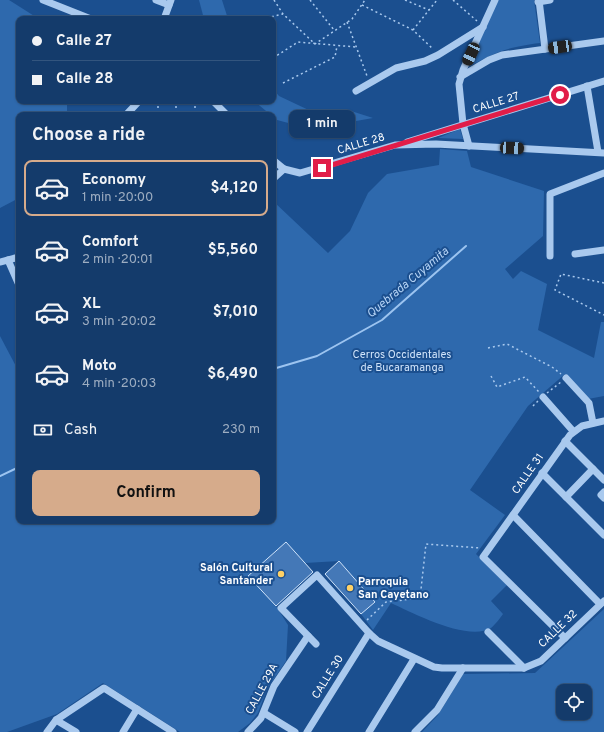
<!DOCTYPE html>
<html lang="en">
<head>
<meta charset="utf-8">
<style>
  body { margin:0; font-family:Overpass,sans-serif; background:#1d4271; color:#f1f3f6; height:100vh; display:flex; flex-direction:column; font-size:15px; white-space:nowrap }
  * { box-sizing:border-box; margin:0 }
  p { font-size:13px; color:#9dadc1 }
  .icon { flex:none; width:22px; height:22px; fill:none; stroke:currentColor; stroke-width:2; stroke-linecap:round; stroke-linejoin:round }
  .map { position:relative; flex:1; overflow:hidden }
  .drawer { position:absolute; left:16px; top:112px; width:260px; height:412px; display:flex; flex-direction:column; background:#143b6b; border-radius:8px; box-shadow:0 1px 3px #0004,0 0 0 1px #33557e }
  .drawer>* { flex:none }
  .hud { position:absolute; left:16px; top:16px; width:260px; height:88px; border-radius:8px; box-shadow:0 1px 3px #0004,0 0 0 1px #33557e; display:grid; align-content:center; height:88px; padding:0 16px; background:#143b6b }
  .tools { position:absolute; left:556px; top:684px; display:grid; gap:8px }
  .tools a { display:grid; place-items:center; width:36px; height:36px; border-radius:8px; background:#143b6b; box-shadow:0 1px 3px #0004,0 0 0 1px #33557e; font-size:20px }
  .end { position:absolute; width:18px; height:18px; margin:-9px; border:5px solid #e11d48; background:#fff; box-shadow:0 0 0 2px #fff }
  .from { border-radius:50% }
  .bubble { position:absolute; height:28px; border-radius:8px; background:#143b6b; box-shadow:0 1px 3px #0004,0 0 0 1px #33557e; font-size:13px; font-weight:700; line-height:28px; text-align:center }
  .car { position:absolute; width:12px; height:24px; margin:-12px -6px; border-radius:5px; box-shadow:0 0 3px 1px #0007; background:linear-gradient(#222 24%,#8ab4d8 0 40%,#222 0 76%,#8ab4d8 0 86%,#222 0) }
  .hud b { display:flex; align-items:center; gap:14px; height:38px; font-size:15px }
  .hud b+b { border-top:1px solid #33557e }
  .hud i { width:10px; height:10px; background:#f1f3f6 }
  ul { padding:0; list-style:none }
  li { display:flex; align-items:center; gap:12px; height:56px; margin:0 8px 6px; padding:0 8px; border:2px solid transparent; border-radius:8px }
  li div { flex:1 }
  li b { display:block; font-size:15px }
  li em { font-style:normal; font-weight:700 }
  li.on { border-color:#d6ab8b }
  li>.icon { width:36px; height:36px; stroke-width:1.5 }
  h2 { padding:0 16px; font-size:18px; line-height:48px }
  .pay { display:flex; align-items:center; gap:10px; height:44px; padding:0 16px; font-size:15px }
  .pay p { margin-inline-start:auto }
  .button { display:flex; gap:8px; margin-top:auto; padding:8px 16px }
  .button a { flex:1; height:46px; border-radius:8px; background:#d6ab8b; color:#111; font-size:16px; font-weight:700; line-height:46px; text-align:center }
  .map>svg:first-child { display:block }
</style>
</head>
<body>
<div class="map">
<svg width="604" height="732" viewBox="0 0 604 732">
  <rect width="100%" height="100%" fill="#1b4f8f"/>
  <g fill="#2e69ad" fill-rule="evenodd">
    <polygon points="0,0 9,0 39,19 19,19 19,101 67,101 67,115 19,115 19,198 0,208"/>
    <polygon points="199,0 222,0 228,19 204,19"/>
    <path d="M497,0H534L540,43C508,47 495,52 467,68Z"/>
    <polygon points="273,89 279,96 315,113 330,115 348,110 373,118 311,129 277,120 254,101 273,101"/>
    <polygon points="460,129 463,139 438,138"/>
    <path d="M440,149L467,151L471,167L544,191L543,236L505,269L513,279L521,271L547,284L538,330L594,358L601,322H604V396L588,399L565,374L528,406L470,490L505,515L476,554L507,585L491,601L503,614C500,618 495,625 491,628C468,642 413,613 391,603L373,630L361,614L375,602L339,561L305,563L248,576L276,606L288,625L286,661L267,689L258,713L250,723L238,732H180L103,683L57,714L7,732H0V336L19,372V521H273V201L328,253L350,231L368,193L387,174L439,165Z"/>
    <path d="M604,609V732H422L438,715L463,674L535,673ZM563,691H585V713H563Z"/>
  </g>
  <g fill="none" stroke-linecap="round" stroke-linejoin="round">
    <g stroke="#9cc4f0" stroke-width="2">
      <polyline points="273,369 317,356 382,320 466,246"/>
      <polyline points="0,476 19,467"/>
    </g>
  </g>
  <g fill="#4478b7" stroke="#cfe3fa">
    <polygon points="286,542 313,572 276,606 248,576"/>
    <polygon points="339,561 375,602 361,614 325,574"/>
  </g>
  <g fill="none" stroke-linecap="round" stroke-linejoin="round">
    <g stroke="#a9c9ee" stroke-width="1.5" stroke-dasharray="2 3" stroke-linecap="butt">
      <polyline points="274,0 283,14 315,44 352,19 365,0"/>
      <polyline points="310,0 334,30"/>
      <polyline points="405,0 429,10"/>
      <polyline points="453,0 477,21"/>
      <polyline points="362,5 413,30 433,49"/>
      <polyline points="262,19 283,14"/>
      <polyline points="347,22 367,76"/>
      <polyline points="413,30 437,0"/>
      <polyline points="273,58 298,42 356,47"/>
      <polyline points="283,83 335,57 337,46"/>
      <polyline points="158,101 158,115"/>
      <polyline points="176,101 176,115"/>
      <polyline points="195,101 195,115"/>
      <polyline points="195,113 215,113"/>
      <polyline points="137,114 158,113"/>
      <polyline points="604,283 561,274 555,290 604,315"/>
      <polyline points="488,348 507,344 552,367 561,374"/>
      <polyline points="491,376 497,387 525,377 539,392"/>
      <polyline points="547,393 561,382"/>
      <polyline points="533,406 538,401"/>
      <polyline points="367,620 386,602 420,598 426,544 480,548"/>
    </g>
    <g stroke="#a9c9ee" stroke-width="7">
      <polyline points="43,0 91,19"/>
      <polyline points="156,0 169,5"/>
      <polyline points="539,0 545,49"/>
      <polyline points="538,2 550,0"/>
      <polyline points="164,19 171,0"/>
      <polyline points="460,77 489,60 502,55 604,41"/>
      <polyline points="587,86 598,152"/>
      <polyline points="356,91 396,68 425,61 438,55 483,27"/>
      <polyline points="213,101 227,115"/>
      <polyline points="126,115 139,101"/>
      <polyline points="407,142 604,81"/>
      <polyline points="469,146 463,124 459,84 463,70 495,0"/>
      <polyline points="273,160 284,169 300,173 395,145 436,144 604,153"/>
      <polyline points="273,179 284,169"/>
      <polyline points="575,254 604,250"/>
      <polyline points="550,256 550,194 604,173"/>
      <polyline points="8,260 19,285"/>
      <polyline points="0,262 19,257"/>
      <polyline points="566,378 589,403 593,423"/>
      <polyline points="543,397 573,431"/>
      <polyline points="565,441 604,480"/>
      <polyline points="542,473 604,535"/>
      <polyline points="604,492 601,495 604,498"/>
      <polyline points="566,497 593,469"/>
      <polyline points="513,515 600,604"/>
      <polyline points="488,632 524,668"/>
      <polyline points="565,638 483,557 570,435 582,426 604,421"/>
      <polyline points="316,644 281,608 317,575 369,633 378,641 434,667 442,668 524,668 541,661 604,601"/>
      <polyline points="264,713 295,732"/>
      <polyline points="56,720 76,732"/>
      <polyline points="47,732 56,720 104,688 173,732"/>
      <polyline points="123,732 137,709"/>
      <polyline points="248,732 261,718 274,686 308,636"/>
      <polyline points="307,732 369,633"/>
      <polyline points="369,732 414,659"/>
      <polyline points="415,732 437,710 463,668"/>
    </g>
  </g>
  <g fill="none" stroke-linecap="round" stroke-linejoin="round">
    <polyline stroke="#e11d48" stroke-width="5" points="322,168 560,95"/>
  </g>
  <g fill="#ffd166" stroke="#1b4f8f" stroke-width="1.5">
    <circle cx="281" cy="574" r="4"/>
    <circle cx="350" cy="588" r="4"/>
  </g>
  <g text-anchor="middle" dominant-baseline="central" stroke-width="4" stroke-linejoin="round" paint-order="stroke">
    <g font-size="11" fill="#fff" stroke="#1b4f8f">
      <text transform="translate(496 103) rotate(-17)">CALLE 27</text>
      <text transform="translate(361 144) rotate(-17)">CALLE 28</text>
      <text transform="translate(528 474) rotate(-55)">CALLE 31</text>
      <text transform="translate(558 629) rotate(-44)">CALLE 32</text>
      <text transform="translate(328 677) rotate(-58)">CALLE 30</text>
      <text transform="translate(262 689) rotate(-62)">CALLE 29A</text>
    </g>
    <g font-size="11" fill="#cfe3fa" stroke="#1b4f8f">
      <text x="402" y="355">Cerros Occidentales<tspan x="402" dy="13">de Bucaramanga</tspan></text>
    </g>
    <g font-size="11" font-weight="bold" fill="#fff" stroke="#1b4f8f" text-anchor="end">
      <text x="273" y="568">Salón Cultural<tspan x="273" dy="13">Santander</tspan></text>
      <text x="358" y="582" text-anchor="start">Parroquia<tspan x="358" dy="13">San Cayetano</tspan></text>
    </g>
    <g font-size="12" font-style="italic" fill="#b5d3f5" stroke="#1b4f8f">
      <text transform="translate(408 283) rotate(-40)">Quebrada Cuyamita</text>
    </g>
  </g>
</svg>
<div class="tools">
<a><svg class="icon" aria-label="locate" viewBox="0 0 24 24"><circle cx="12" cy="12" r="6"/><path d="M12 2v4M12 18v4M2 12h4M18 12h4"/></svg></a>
</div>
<i class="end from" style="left:560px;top:95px"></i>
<i class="end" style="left:322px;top:168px"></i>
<div class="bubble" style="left:289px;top:110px;width:66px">1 min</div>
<i class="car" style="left:560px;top:47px;rotate:262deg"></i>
<i class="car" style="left:471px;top:54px;rotate:205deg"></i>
<i class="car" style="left:512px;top:148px;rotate:93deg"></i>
<div class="hud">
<b><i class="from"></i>Calle 27</b>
<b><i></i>Calle 28</b>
</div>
<section class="drawer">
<h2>Choose a ride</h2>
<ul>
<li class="on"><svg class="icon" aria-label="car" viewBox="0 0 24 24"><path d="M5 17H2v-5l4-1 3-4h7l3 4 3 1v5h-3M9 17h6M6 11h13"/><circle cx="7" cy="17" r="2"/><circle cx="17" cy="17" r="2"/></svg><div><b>Economy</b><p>1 min · 20:00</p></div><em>$4,120</em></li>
<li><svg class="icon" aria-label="car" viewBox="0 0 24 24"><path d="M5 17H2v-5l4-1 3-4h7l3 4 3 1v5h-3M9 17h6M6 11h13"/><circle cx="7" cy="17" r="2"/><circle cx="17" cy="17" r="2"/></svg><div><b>Comfort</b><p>2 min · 20:01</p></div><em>$5,560</em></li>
<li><svg class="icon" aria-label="car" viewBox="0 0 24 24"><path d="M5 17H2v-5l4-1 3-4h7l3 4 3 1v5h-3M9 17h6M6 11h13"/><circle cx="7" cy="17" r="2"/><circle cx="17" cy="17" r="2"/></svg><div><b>XL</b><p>3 min · 20:02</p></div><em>$7,010</em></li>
<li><svg class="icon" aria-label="car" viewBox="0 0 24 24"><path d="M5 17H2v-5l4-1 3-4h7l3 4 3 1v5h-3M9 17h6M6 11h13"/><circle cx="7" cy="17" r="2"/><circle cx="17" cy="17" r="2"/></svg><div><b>Moto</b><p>4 min · 20:03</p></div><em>$6,490</em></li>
</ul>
<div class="pay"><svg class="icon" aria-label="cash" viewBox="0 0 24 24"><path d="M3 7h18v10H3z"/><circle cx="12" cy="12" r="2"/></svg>Cash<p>230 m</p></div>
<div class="button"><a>Confirm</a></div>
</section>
</div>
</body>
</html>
